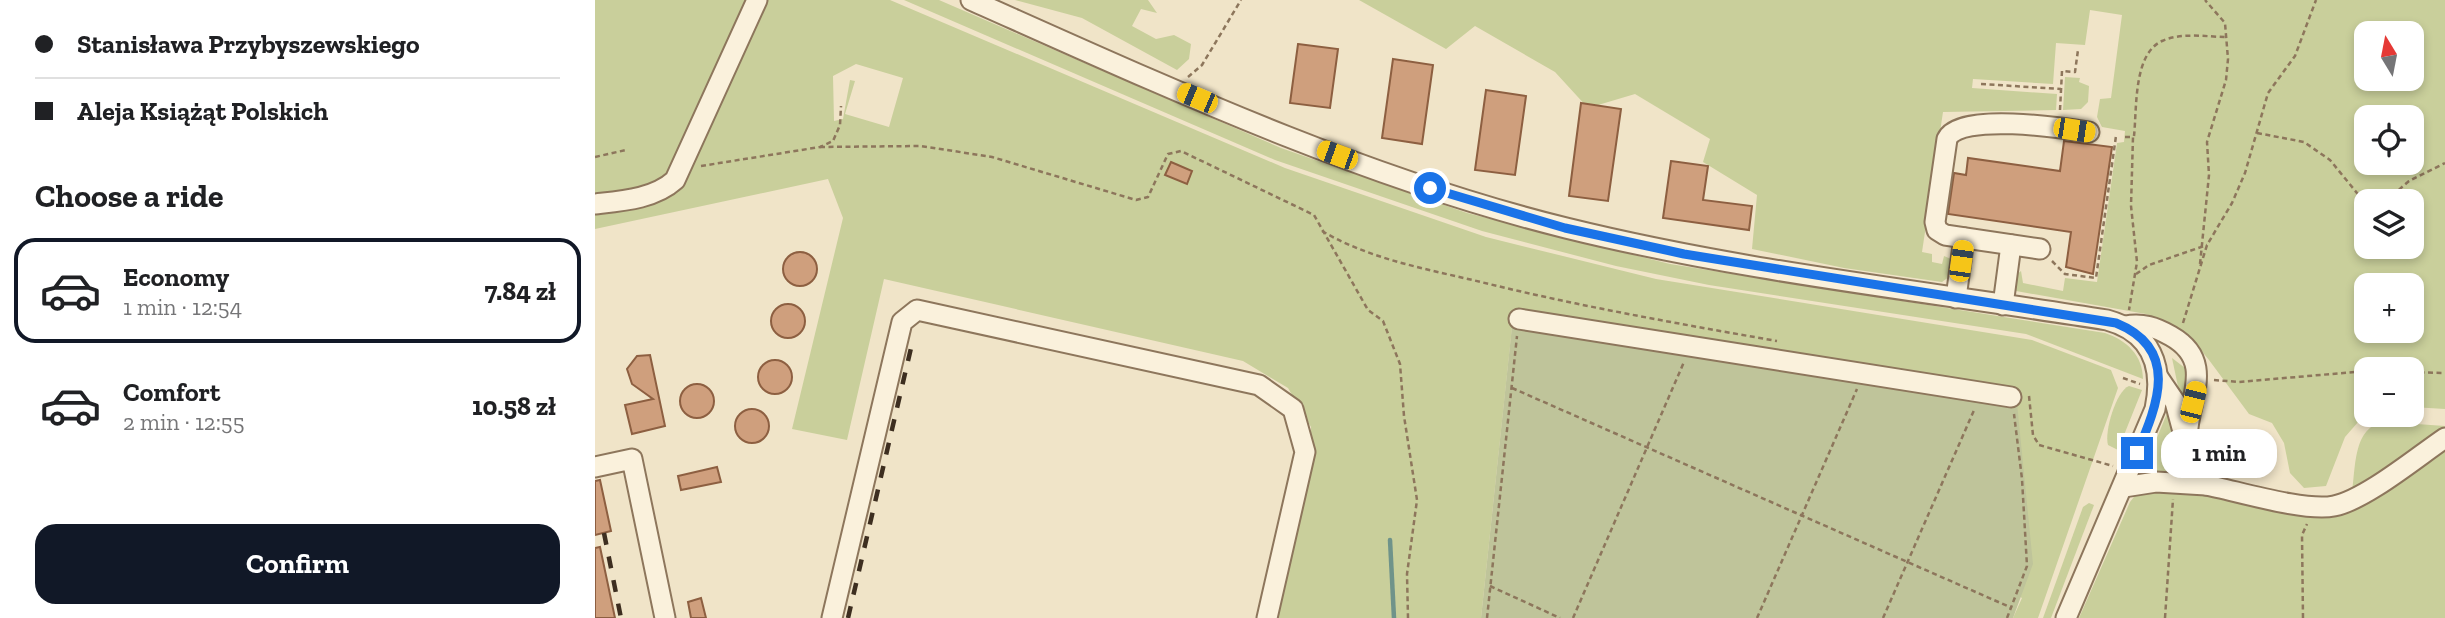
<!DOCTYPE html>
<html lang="en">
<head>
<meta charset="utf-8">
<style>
  body { margin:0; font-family:"Zilla Slab",serif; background:#f6f6f6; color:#202124; height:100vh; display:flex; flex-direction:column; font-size:26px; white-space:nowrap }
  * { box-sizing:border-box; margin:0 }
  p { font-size:23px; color:#757577 }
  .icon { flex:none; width:38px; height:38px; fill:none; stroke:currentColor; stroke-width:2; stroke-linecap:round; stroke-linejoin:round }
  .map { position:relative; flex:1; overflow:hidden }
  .sheet { display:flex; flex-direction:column; background:#fff; width:595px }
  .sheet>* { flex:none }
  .hud { display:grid; align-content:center; height:154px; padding:0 35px; background:#fff }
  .needle { width:46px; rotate:350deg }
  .controls { position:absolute; left:1759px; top:21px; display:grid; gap:14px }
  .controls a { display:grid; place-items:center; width:70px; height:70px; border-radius:14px; background:#fff; box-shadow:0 4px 10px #0003; font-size:35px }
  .end { position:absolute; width:32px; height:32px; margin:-16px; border:9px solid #1a73e8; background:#fff; box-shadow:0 0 0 4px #fff }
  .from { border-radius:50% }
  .bubble { position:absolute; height:49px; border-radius:21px; background:#fff; box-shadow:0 4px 10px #0003; font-size:23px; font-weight:700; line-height:49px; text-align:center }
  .car { position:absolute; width:21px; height:42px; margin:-21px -10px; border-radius:9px; box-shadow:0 0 5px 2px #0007; background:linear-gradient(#f5c518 24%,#345 0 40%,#f5c518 0 76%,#345 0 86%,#f5c518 0) }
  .hud b { display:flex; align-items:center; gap:24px; height:66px; font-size:26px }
  .hud b+b { border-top:2px solid #e0e0e0 }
  .hud i { width:18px; height:18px; background:#202124 }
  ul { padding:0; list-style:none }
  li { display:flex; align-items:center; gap:21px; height:105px; margin:0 14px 10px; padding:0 21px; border:4px solid transparent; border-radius:21px }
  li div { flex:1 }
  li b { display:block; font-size:26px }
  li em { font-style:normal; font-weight:700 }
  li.on { border-color:#111827 }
  li>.icon { width:63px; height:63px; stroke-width:1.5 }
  h2 { padding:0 35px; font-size:32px; line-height:84px }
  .cta { display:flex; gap:14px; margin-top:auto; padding:14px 35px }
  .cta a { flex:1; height:80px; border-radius:21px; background:#111827; color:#fff; font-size:28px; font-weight:700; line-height:80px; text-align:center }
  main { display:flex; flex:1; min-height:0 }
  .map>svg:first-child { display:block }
</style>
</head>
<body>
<main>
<section class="sheet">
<div class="hud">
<b><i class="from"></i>Stanisława Przybyszewskiego</b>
<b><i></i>Aleja Książąt Polskich</b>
</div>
<h2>Choose a ride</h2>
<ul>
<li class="on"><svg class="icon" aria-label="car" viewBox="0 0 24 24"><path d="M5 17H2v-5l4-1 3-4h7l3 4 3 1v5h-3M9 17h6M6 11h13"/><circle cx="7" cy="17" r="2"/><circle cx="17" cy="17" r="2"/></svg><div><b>Economy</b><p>1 min · 12:54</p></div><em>7.84 zł</em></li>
<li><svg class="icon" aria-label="car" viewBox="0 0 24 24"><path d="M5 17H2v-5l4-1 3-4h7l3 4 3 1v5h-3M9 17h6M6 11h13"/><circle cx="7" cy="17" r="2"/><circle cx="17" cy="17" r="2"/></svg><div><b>Comfort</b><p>2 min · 12:55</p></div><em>10.58 zł</em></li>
</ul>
<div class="cta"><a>Confirm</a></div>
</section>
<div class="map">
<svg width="1850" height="618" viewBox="0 0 1850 618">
  <rect width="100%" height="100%" fill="#f0e4c8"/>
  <g fill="#c9cf9b" fill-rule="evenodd">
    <path d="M0,0H295L690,168L891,237L1061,279L1437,340L1516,370L1523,388L1443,618H1418L1427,598L918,318L886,618H679L716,461V427L693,388L648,361L289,279L252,440L197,429L248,218L233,179L0,229V208L68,184L0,198ZM261,64L308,78L294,127L250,114L260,81L255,80L248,119L239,121L238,76Z"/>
    <path d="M309,0H344L686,148L872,213L1075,264L1510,333C1531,340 1548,355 1548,379L1431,334L1114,285L1021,266L887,231L680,160Z"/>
    <polygon points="420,0 553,0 562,13 546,9 537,26 561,39 579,35 596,44 594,59 582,70 487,18"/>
    <path d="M764,0H1850V409L1817,407L1816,369H1771V413L1750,437L1731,486L1709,488L1695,473L1689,443L1677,423L1654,414L1614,360L1595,337L1573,322L1551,314L1421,291V275L1426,271L1428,283L1468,291L1470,278L1502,282L1522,143L1529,142L1530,131L1507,127L1502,117L1505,99L1516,98L1527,15L1495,10L1490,45L1461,43L1458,84L1378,79L1377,88L1462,94L1461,110L1348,112L1327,252L1337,254V262L1347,264L1349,256L1356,259L1354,277L1347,282L1249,268L1157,249L1162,195L1108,162L1115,139L1040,94L993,108L960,72L880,26L851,49ZM1771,33H1816V79H1771ZM1771,117H1816V163H1771ZM1771,201H1816V247H1771ZM1771,285H1816V331H1771Z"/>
    <polygon points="1470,77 1485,78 1484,82 1494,86 1493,102 1486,109 1468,110"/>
    <polygon points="1577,358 1594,371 1589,415"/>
    <path d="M1534,386L1547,390L1523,450L1513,445C1509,432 1521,391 1534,386Z"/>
    <polygon points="1575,406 1585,452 1585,467 1577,472 1547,474"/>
    <path d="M1793,422L1850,426L1757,493C1761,466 1758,423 1793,422Z"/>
    <polygon points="1850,448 1850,618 1484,618 1535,502 1542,493 1551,488 1597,493 1729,515 1819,473"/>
    <polygon points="1494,503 1499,505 1456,618 1448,618 1488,507"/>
  </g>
  <polygon fill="#bfc49a" points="918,317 1421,393 1438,564 1418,618 886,618"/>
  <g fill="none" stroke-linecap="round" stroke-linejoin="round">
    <polyline stroke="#6f938a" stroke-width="4.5" points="795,540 799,618"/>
  </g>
  <g fill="#cf9f7d" stroke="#8d5f41" stroke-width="2">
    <polygon points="703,44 743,49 735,108 695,103"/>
    <polygon points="798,59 838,65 827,144 787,138"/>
    <polygon points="891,90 931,96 920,175 880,170"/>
    <polygon points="986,103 1026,109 1013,201 974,196"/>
    <polygon points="1469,141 1517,147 1498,274 1471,267 1476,232 1353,214 1359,173 1371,175 1373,158 1465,171"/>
    <polygon points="1076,161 1113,166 1108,200 1157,206 1154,230 1068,218"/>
    <polygon points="576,162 597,171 592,184 570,175"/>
    <circle cx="205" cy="269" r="17"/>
    <circle cx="193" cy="321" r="17"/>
    <polygon points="55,355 70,426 37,434 30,405 58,399 37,384 32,369 42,356"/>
    <circle cx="180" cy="377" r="17"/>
    <circle cx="102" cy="401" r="17"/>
    <circle cx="157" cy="426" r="17"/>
    <polygon points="1658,442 1669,443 1668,456 1656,455"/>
    <polygon points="122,467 126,482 86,490 83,476"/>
    <polygon points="5,480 16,531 0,535 0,481"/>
    <polygon points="5,547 20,618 0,618 0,548"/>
    <polygon points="106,598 111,618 96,618 93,602"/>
  </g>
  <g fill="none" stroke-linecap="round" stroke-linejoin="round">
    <defs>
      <g id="minor">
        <path d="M376,0C569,86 765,177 971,228C1149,272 1331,291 1512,320C1556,332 1569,366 1560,409L1471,618"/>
        <path d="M0,204C27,201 59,199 80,180L162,0"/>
        <path d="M1445,249L1350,235L1342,230L1340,222L1352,139C1364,112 1468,128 1494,132"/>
        <polyline points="1361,298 1369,238"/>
        <polyline points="1408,305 1416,245"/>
        <polyline points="924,319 1416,397"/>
        <path d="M1530,326C1548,323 1560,327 1576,336C1627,365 1584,410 1594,451C1596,462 1605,475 1611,485C1642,491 1710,512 1739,506C1770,500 1822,457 1850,438"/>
        <polyline points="1563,377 1580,402 1590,439"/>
        <polyline points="0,467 37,459 70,618"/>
        <polyline points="1529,487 1561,482 1611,485"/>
        <polyline points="237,618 307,322 322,310 664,385 698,409 710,452 672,618"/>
      </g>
    </defs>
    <use href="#minor" stroke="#8d765c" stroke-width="23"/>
    <g stroke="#8d765c" stroke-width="2.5" stroke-dasharray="5 3.5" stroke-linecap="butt">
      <polyline points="593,77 607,65 646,0"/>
      <polyline points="1386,84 1466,89"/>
      <polyline points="1465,110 1467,71 1480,72 1483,50"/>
      <polyline points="1662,133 1709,142 1735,160 1771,204"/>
      <path d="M1539,136C1542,109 1538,54 1567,41C1586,32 1613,37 1632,37"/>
      <polyline points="1530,137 1538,137 1536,206 1542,262 1534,310"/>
      <polyline points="225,147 326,146 397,157 541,200 553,197 573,154 586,151 719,215 773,310 788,321 805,364 809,416 822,500 812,574 813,618"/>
      <polyline points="0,157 31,150"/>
      <polyline points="106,166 225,147 238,141 245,125 246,106"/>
      <polyline points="1791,201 1814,181 1850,163"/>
      <path d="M727,231C778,261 838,270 894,284C989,307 1085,324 1182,341"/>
      <polyline points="1457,261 1470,274 1501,278 1521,136"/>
      <polyline points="1605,264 1614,175 1612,142 1631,80 1633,59 1630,23 1610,0"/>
      <polyline points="1541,274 1554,265 1612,245"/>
      <polyline points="1588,323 1612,245 1637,203 1650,173 1673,93 1700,56 1721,0"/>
      <polyline points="1816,372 1850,373"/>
      <polyline points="1528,378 1545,384"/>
      <polyline points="1619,380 1644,382 1771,371"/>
      <polyline points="917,388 1417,608"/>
      <polyline points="1434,396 1438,435 1444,445 1518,466"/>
      <polyline points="895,586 965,618"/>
      <polyline points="892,618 922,336"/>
      <polyline points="978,618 1089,362"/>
      <polyline points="1162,618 1262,389"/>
      <polyline points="1288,618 1380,408"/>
      <polyline points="1412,618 1432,566 1427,479 1419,414"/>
      <polyline points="1570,618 1578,499"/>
      <polyline points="1708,618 1707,535 1712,524"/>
    </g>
    <use href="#minor" stroke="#faf1dc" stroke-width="19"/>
    <g stroke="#3d2e20" stroke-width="4.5" stroke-dasharray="12 12" stroke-linecap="butt">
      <polyline points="9,533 26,618"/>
      <polyline points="253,618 316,348"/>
    </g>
  </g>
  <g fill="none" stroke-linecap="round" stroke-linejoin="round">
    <path stroke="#1a73e8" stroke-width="9" d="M835,188L970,228L1089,254L1521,323C1585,349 1563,404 1542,453"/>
  </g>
</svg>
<div class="controls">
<a><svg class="needle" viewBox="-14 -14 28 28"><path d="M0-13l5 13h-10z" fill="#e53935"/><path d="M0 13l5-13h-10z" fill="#757577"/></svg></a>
<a><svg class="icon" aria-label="locate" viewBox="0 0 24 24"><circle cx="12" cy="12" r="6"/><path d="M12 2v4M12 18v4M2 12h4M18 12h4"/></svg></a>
<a><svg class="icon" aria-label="layers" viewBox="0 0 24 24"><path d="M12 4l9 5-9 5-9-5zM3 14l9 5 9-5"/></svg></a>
<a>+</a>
<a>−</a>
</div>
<i class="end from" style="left:835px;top:188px"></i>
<i class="end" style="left:1542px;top:453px"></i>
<div class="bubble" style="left:1566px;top:429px;width:116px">1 min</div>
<i class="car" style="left:602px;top:98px;rotate:293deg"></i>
<i class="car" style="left:1479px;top:130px;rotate:99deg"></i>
<i class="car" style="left:742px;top:155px;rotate:290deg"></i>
<i class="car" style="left:1366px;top:261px;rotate:8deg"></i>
<i class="car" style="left:1598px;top:402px;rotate:14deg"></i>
</div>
</main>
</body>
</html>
